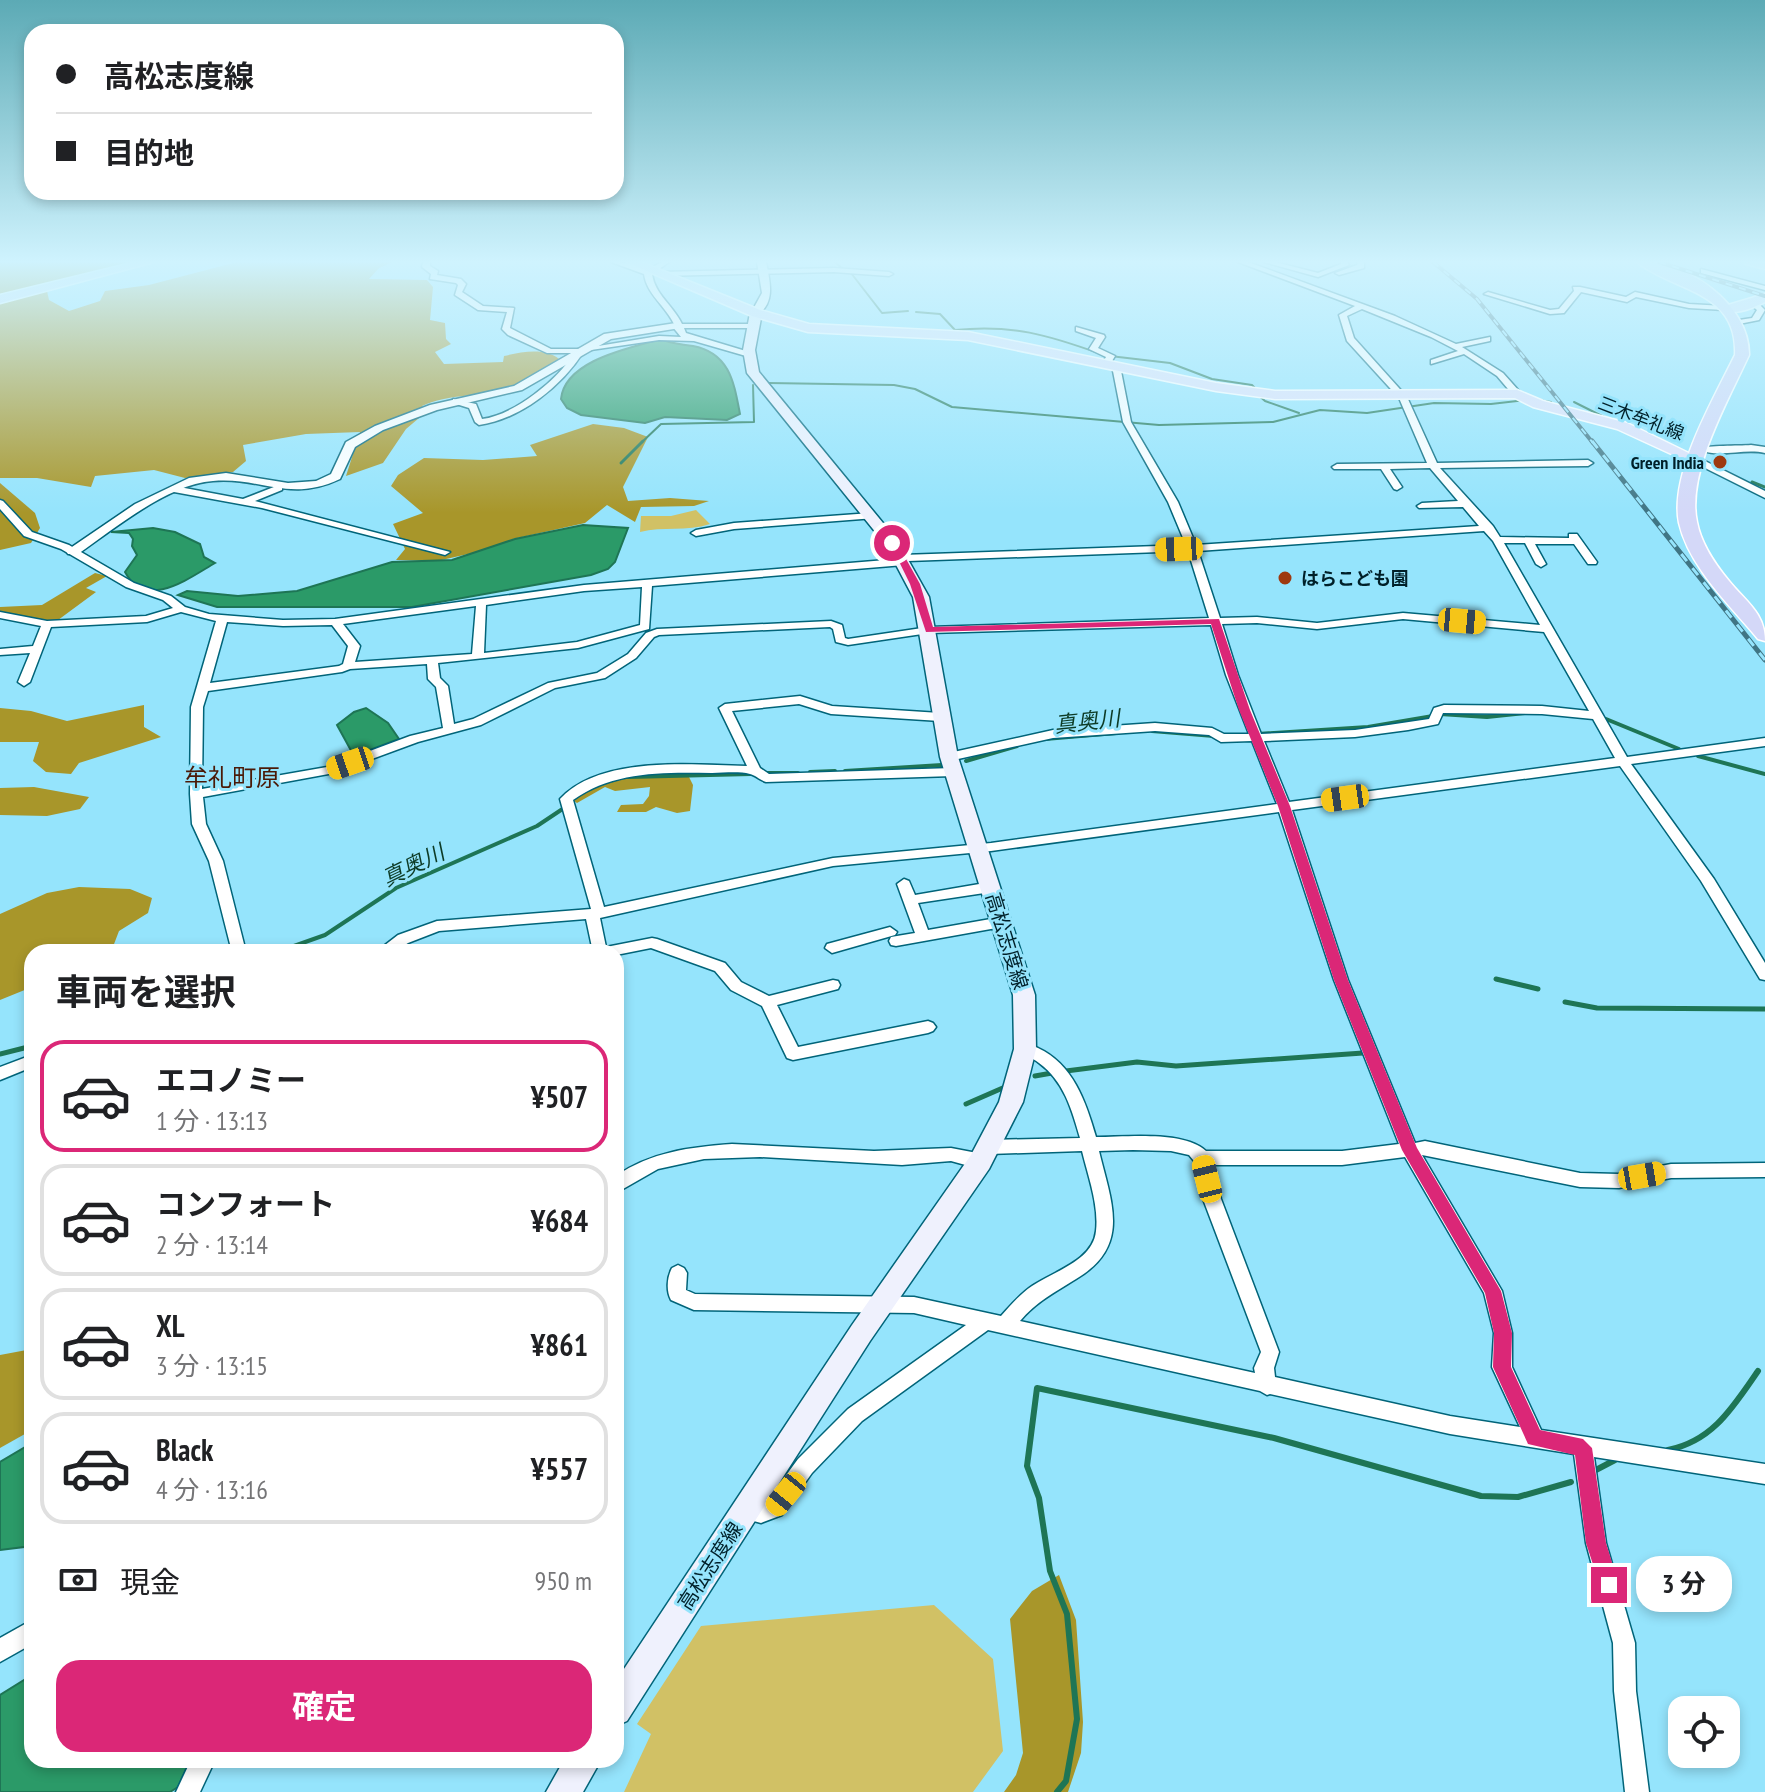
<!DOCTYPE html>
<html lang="ja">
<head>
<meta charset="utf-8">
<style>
  body { margin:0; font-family:"PT Sans Narrow","Noto Sans JP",sans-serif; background:#f6f6f6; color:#202124; height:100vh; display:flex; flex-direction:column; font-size:30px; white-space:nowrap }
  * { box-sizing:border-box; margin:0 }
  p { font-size:26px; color:#757577 }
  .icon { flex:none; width:44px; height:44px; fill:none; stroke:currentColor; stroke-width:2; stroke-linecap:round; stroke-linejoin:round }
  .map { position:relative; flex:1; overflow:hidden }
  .sheet { position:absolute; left:24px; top:944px; width:600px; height:824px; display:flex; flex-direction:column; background:#fff; border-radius:24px; box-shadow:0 4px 12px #0003 }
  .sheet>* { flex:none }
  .guide { position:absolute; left:24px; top:24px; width:600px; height:176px; border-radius:24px; box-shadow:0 4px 12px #0003; display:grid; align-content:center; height:176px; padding:0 32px; background:#fff }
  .fabs { position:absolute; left:1668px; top:1696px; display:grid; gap:16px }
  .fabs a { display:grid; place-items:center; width:72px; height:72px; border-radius:16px; background:#fff; box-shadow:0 4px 12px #0003; font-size:40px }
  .end { position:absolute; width:36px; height:36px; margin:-18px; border:10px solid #db2777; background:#fff; box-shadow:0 0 0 4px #fff }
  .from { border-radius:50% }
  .bubble { position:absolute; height:56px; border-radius:24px; background:#fff; box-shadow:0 4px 12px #0003; font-size:26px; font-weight:700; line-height:56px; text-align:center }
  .car { position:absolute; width:24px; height:48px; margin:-24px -12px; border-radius:10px; box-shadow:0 0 6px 2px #0007; background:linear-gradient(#f5c518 24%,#345 0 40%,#f5c518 0 76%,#345 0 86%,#f5c518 0) }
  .guide b { display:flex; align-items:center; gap:28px; height:76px; font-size:30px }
  .guide b+b { border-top:2px solid #e0e0e0 }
  .guide i { width:20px; height:20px; background:#202124 }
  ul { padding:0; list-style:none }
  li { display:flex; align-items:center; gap:24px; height:112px; margin:0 16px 12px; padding:0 16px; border:4px solid #e0e0e0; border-radius:24px }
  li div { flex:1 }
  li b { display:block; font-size:30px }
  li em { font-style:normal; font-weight:700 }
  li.selected { border-color:#db2777 }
  li>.icon { width:72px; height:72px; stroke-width:1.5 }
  h2 { padding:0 32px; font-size:36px; line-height:96px }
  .pay { display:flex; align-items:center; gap:20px; height:88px; padding:0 32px; font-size:30px }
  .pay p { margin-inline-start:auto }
  .primary-button { display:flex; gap:16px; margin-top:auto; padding:16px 32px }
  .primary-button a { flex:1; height:92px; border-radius:24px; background:#db2777; color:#fff; font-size:32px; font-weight:700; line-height:92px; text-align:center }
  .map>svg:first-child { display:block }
</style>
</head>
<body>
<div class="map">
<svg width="1765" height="1792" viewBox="0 0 1765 1792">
  <rect width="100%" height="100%" fill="#95e4fc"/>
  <g fill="#d1c165">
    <path d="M696,510L710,524C686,532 663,526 640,532L641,516H671Z"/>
    <polygon points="934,1605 993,1659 1003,1751 973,1792 624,1792 651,1734 637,1724 701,1626"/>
  </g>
  <g fill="#a8962a">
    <path d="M0,262H138L64,281L47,291L49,300L69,311L100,301L105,291L149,285L237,262H393L379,268L369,279L427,280L433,287L430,320L445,323L446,339L451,344L435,352L444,364L503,362L504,356C521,352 545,347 559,359C541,371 524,384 503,390C476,397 447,394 422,406L425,413L406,429L383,463L346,476L360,432L306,434L243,445L246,461L233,472L185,478L154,470L95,476L91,487L37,478H0Z"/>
    <polygon points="593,424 624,428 648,437 623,487 628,501 670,498 709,501 694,506 641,507 635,522 607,505 585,523 513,539 486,550 437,561 396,560 405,549 393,524 423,513 391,486 398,475 424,458 483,460 537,456 530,445"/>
    <polygon points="0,483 35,513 40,528 31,543 0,550"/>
    <polygon points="95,573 107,576 86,588 96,592 54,623 0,611 0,607 42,605"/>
    <polygon points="144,705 144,727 161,737 79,763 71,774 46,772 33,761 39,742 0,742 0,708 31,711 67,721"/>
    <polygon points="641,773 678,773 689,777 693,785 690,811 677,813 656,807 646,812 617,812 621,805 643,804 649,796 650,787 615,791 605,787 577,803 571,799 605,780"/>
    <polygon points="34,787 89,797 80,809 47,816 0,815 0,788"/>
    <polygon points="79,887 130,889 152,898 148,913 119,931 111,952 32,952 32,987 0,1000 0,914 47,893"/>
    <polygon points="32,1349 32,1430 0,1448 0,1355"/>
    <polygon points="1059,1575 1076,1620 1083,1722 1081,1753 1068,1792 1004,1792 1016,1775 1023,1753 1010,1619 1032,1591"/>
  </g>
  <g fill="#2b9a68" stroke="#1e7555" stroke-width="2">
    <path d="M661,339C671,344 682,344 693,346C730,353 734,383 740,414L727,420L665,417L645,423L581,415L567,408L561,399C565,360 630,348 661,339Z"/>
    <polygon points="583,525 628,528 615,562 608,569 591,575 412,607 217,607 178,595 187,591 238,596 297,591 392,562 452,560 515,539"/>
    <path d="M153,528L175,532L200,544L204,557L215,563C189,578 146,611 125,572L137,555L132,546L133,539L129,533L111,532Z"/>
    <polygon points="366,708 388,723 399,739 354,756 337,725 354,712"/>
    <polygon points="32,1443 32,1546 0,1550 0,1462"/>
    <polygon points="32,1675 32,1760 190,1760 178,1787 170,1792 0,1792 0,1695"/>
  </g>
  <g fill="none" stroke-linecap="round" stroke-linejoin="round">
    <g stroke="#1e7555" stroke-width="2">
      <polyline points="835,262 844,270"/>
      <polyline points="851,273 882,313 908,311"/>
      <path d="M916,312L940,314L955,330C1012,324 1048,335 1101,354"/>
      <polyline points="1110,356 1170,363 1212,379 1252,385 1257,390"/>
      <polyline points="769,383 894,385 915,389 952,407 1159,425 1273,422 1320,410 1367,413 1434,403 1491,404 1526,400"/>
      <polyline points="1257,394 1265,401 1299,413"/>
      <polyline points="1538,400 1551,402"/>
      <polyline points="1574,402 1608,419"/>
      <polyline points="641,443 661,424 754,422 753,385"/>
    </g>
    <g stroke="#1e7555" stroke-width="3">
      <polyline points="621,463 643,441"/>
      <polyline points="1752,482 1765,487"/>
    </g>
    <g stroke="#1e7555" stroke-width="4">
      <polyline points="1440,714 1487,717 1525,713"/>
      <polyline points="1606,719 1679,749"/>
      <polyline points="1152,731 1214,736"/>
      <polyline points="1258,734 1368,727 1433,716"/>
      <polyline points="1045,739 1116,733"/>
      <polyline points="1698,756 1765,774"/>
      <polyline points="966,761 1017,746"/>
      <polyline points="845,771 942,765"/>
      <polyline points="810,772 835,771"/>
      <polyline points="764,773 798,773"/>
      <polyline points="628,777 751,774"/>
      <polyline points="277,952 325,935 396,888 537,826 564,808"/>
    </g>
    <g stroke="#1e7555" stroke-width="5">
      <polyline points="1496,979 1538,989"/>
      <polyline points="1565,1002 1597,1008 1765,1009"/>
      <polyline points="0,1054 32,1046"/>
      <polyline points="1066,1071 1137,1062 1176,1066 1363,1053"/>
      <polyline points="1035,1076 1052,1073"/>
      <polyline points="966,1104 1005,1087"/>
    </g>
    <g stroke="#1e7555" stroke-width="6">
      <path d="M1668,1450C1713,1441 1733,1407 1758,1371"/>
      <polyline points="1594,1471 1615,1460"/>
      <polyline points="1057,1792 1066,1781 1077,1719 1067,1614 1050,1571 1039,1498 1027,1466 1037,1388 1274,1438 1481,1496 1518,1497 1571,1482"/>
    </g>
    <defs>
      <g id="minor">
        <path d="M423,262H430V266L438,271L437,275L461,279L466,284L462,292L483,306L514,308L510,328L551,349H580L659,336L681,337L672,326L674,324C665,305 647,295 644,274L611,262H620L647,270L662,262H669L652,274C655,295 673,305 682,324H755L759,326L755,328H684L686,333L749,352V356H746L694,341L659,340L584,351C562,386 521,419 479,425L475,422L469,408L453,403V399L476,404L482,419C514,415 558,380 574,353H547L508,335L502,329L507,312L478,310L455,295L458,285L456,283L430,279L431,274L422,267Z"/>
        <path d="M1238,262H1248L1395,316L1456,344L1490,337V341L1462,347L1503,373L1520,392V396H1514L1497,376L1464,354L1431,364V360L1458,351L1431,337L1362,309L1347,316L1354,338L1407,397L1437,463L1588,460L1593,463L1588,466L1440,468L1493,526L1500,537L1569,538V534H1577L1597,562L1596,564H1588L1574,544H1535L1546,564L1541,567L1536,564L1525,543H1504L1627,757L1765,738V746L1631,764L1714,879L1765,963V980L1760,979L1701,881L1620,766L1292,810L1348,980L1415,1143L1425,1141L1580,1173L1619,1174L1671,1164L1765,1163V1177L1671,1178L1619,1188L1580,1187L1422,1155L1502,1291L1512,1333V1367L1541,1430L1765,1464V1484L1594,1457L1606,1543L1635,1643L1636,1691L1649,1792H1625L1614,1691L1613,1643L1586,1543L1574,1454L1450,1434L1270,1394L1267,1395L1260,1391L988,1330L862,1421L812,1473L782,1515L761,1523L739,1517L736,1510L739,1503C749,1499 758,1504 768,1500L798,1459L848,1409L966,1325L914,1313L694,1310L671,1300C666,1291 667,1277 672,1268L678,1265L684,1268L687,1273L686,1290L695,1294L914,1297L1001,1316C1011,1305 1020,1294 1032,1286C1054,1271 1093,1261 1096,1231C1099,1205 1088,1176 1082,1151L989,1154L983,1152L981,1147L983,1142L989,1140L1080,1138C1072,1110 1064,1081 1039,1063C1032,1057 1023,1056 1017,1049L1019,1045C1027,1043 1031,1045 1038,1048C1073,1064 1086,1102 1096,1137C1125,1137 1184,1130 1206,1151H1342L1399,1144L1334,980L1279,812L991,851L833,866L600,918L606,947L652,938L657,939L725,963L741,982L769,996L833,980L838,981L840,985L838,989L777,1005L798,1047L928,1021L933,1023L936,1027L933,1031L928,1033L793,1060L787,1058L762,1006L731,990L715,971L651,948L616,955V952H593L586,919L439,931L408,943L394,952H376L398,935L437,921L591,909L560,799C601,755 692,765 747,766L719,708L725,704L800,696L832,706L940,713L946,717L940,721L831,714L799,704L732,711L760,768L769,774L953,768L959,772L953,776L766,782C760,780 755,775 750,774C738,771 724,773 712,773C664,772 613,771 573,800L604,907L833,858L991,843L1277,804L1252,741L1221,742L1209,735L1155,731L1053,738L949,761L943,757L949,753L1053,730L1155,723L1212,728L1224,734H1249L1226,675L1211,625L929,633L848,645L836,642L833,629L830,627L659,635L654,637L636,658L605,678L555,688L481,725L418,742L334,773L203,797L206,824L223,861L246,952H232L209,861L192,824L190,794L191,707L216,621L181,612L147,622L51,627L30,682L24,686L18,682L30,653L0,655V649L33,646L41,626L0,618V612L47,621L146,616L173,608L163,600L126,587L61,549L24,536L0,509V500L3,501L32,532L69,545L134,583L171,596L185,607L209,614L283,620L335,619L584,585L898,559V556L902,555L1186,545L1168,502L1123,422L1112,366L1116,363L1120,366L1131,422L1178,502L1196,545L1479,526L1463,507L1419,508L1417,506L1422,503L1458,501L1430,468L1390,469L1402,487L1397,490L1394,489L1381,469H1334L1332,467L1337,464L1427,463L1399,398L1347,341L1339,315L1355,306ZM1484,531L1493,541L1540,625L1403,613L1317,623L1257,617L1220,618L1198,551ZM1188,551L1209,618L929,627L848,639L845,638L842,625L831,621L657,629L646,633L628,654L597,673L548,683L473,719L454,724L448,686L440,678L438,663L578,648L649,629L652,586L904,565L908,564V561ZM642,587L640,625L577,642L484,653L486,605L584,591ZM476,606L472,654L355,662L360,646L343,624ZM1403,619L1544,632L1589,711L1542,706L1444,705L1434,708L1429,719L1355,730L1261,734L1238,675L1222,624L1257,623L1317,629ZM227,622L283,626L332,625L348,646L343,664L339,666L210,683ZM427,664L428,679L436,687L443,728L410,736L327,767L202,789L203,707L208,691L342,672L350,669ZM1443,713L1542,714L1593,719L1615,758L1289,802L1264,741L1355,737L1408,730L1438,724ZM1133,1150L1171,1151L1189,1155L1194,1161L1203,1199L1261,1352L1254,1368L1255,1373L1020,1321C1036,1302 1055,1292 1076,1279C1132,1246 1111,1202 1099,1151ZM1405,1157L1484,1293L1494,1333L1492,1367L1520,1427L1450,1416L1275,1377L1274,1368L1279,1352L1221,1199L1212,1165H1342Z"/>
        <polygon points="1264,262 1275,262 1318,273 1341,264 1341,262 1347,262 1349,265 1318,277"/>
        <polygon points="1358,262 1364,262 1364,268 1339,275 1335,273 1357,265"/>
        <polygon points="834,268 889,272 893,274 889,276 834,272 660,276 656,274 660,272"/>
        <polygon points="1701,269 1765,286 1765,290 1701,273"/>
        <polygon points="1573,287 1580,287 1626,297 1635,292 1689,304 1724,306 1728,308 1724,310 1689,308 1636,297 1627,302 1581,292 1564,313 1550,314 1484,294 1488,292 1550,310 1559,309 1574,291"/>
        <polygon points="1752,303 1758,303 1765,310 1759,320 1739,324 1739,320 1752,318 1757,310 1751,305"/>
        <polygon points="1076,327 1104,335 1105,337 1098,348 1115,356 1109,366 1102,364 1106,357 1089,349 1096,338 1076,331"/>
        <path d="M1751,445L1765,447V453C1743,448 1718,459 1698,449C1708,445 1738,446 1751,445Z"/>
        <polygon points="1695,459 1701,459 1765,491 1765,498 1695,463"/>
        <polygon points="279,485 282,486 282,490 255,501 450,552 445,555 262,508 174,492 169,489 174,486 243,499"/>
        <polygon points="871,513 875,514 875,518 734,529 696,536 691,533 696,530 734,523"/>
        <polygon points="904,879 909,881 915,895 991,882 998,887 991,892 918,903 928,930 1002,917 1009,922 1002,927 896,946 891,945 889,941 891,937 915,933 897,884"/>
        <polygon points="890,927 897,932 895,935 832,953 825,948 827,944"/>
        <polygon points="32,1055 32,1067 0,1080 0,1067"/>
        <path d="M732,1144L874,1151L951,1148L977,1153L986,1157L988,1162L986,1167L980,1169L951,1161L902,1165L760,1157L704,1159L658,1169L616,1193V1176C651,1152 690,1147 732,1144Z"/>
        <polygon points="32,1620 32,1644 0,1662 0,1638"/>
        <polygon points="191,1760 215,1760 200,1792 176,1792"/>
      </g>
      <g id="tertiary">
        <path d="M757,262H766C770,282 776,303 756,316L751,313L762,293Z"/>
        <path d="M676,323L680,324V328L611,339L522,390L437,410L383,430L355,447L340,479C289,503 263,477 213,481C168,484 114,529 78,554H68L66,551L135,504L189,478L226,473L288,483L316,481L331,474L346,442L375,426L430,405L514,386L604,334Z"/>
      </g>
      <g id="secondary">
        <polygon points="756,310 762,313 755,350 759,372 897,540 929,597 958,757 1035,995 1036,1049 1023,1102 989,1169 870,1341 627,1721 616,1726 616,1681 852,1325 971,1155 999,1102 1014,1049 1013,995 940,757 913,597 885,544 747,373 743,350 750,313"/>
        <polygon points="564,1760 601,1760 583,1792 546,1792"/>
      </g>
      <g id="primary">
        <polygon points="136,262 154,262 0,303 0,295"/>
        <polygon points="626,262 641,262 760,310 809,324 968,332 1216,383 1275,391 1517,390 1543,401 1627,423 1705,461 1693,464 1617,429 1533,407 1515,398 1275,399 1216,391 968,340 808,332 752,316"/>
        <polygon points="1745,262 1765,263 1765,269 1746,264"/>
        <path d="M1765,294V302C1751,309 1732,317 1718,308Z"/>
      </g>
      <path id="trunk" d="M1637,262C1685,259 1750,304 1749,355C1729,399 1686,473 1697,522C1701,544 1715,564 1729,581C1746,602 1765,613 1765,641L1758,639C1730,605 1689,567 1679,523C1669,474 1714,398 1735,355C1738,290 1674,292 1637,262Z"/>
    </defs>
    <use href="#minor" stroke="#016479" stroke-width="3"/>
    <use href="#tertiary" stroke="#016479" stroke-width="3"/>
    <use href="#secondary" stroke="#016479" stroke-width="3"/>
    <use href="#primary" stroke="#fff" stroke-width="3"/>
    <use href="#trunk" stroke="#fff" stroke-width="3"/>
    <use href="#minor" fill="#fff" fill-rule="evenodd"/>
    <use href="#tertiary" fill="#fff" fill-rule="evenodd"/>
    <use href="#secondary" fill="#eff1fd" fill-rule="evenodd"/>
    <use href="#primary" fill="#dfe2fa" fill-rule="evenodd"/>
    <use href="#trunk" fill="#d4d8f8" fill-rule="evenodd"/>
    <defs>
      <g id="rail-far1">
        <polyline points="1433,262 1477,299 1593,443"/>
        <polyline points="1659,262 1765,296"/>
      </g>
      <polyline id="rail" points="1592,441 1765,660"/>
    </defs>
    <use href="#rail-far1" stroke="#407584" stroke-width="4"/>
    <use href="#rail" stroke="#407584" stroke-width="5"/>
    <use href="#rail-far1" stroke="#95e4fc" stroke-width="2" stroke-dasharray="7" stroke-linecap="butt"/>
    <use href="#rail" stroke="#95e4fc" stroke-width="3" stroke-dasharray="9" stroke-linecap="butt"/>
  </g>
  <linearGradient id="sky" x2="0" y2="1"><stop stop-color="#5caab5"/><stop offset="0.51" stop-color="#cff3fe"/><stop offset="1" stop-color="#cff3fe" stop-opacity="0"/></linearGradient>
  <rect width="1765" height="513" fill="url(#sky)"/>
  <polygon fill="#db2777" points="889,541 896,541 920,584 933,627 1219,619 1250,710 1290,806 1348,980 1417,1148 1501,1291 1512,1333 1511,1367 1540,1430 1583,1439 1592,1448 1606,1543 1619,1585 1616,1592 1609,1595 1602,1592 1586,1543 1575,1455 1528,1444 1493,1367 1494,1333 1485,1293 1402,1150 1334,980 1278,806 1239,710 1211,624 926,632 910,584"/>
  <g fill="#9e390f" stroke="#95e4fc" stroke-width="3">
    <circle cx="1720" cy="462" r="8"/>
    <circle cx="1285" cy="578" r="8"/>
  </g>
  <g text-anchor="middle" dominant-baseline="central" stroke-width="6" stroke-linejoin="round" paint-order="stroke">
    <g font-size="18" fill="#002029" stroke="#95e4fc">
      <text transform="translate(1641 418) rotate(21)">三木牟礼線</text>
    </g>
    <g font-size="18" font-weight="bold" fill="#002029" stroke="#95e4fc" text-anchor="end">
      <text x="1704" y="462">Green India</text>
      <text x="1301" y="578" text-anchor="start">はらこども園</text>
    </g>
    <g font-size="20" fill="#002029" stroke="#95e4fc">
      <text transform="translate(1007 941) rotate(73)">高松志度線</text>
      <text transform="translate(710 1566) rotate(-57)">高松志度線</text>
    </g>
    <g font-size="22" font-style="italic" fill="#0d3b26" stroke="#95e4fc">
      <text transform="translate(1087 721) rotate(-6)">真奥川</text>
      <text transform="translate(413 865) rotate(-26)">真奥川</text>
    </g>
    <g font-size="24" fill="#4a1907" stroke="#95e4fc">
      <text x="232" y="777">牟礼町原</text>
    </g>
  </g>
</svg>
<div class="fabs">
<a><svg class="icon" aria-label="locate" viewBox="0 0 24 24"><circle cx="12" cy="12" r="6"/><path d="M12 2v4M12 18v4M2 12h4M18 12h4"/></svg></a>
</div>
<i class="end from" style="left:892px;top:543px"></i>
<i class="end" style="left:1609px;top:1585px"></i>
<div class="bubble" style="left:1636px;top:1556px;width:96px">3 分</div>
<i class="car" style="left:1179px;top:549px;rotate:268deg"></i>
<i class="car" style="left:1462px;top:621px;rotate:95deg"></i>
<i class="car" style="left:350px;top:763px;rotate:251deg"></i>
<i class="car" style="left:1345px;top:798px;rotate:262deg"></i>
<i class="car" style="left:1642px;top:1176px;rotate:80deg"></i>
<i class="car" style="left:1207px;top:1179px;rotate:346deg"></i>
<i class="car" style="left:786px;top:1494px;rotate:219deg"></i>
<div class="guide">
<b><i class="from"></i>高松志度線</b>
<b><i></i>目的地</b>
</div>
<section class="sheet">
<h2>車両を選択</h2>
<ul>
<li class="selected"><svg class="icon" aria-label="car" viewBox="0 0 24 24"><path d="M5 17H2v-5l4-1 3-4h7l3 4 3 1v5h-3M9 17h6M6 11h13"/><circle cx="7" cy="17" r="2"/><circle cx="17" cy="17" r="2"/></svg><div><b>エコノミー</b><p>1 分 · 13:13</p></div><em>¥507</em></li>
<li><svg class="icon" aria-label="car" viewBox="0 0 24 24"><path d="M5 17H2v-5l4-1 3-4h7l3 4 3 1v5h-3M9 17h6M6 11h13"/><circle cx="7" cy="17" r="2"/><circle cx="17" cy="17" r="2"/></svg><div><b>コンフォート</b><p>2 分 · 13:14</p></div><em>¥684</em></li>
<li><svg class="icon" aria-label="car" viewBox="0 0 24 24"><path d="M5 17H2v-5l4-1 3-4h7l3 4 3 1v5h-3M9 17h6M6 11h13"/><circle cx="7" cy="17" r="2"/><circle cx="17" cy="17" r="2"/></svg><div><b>XL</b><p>3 分 · 13:15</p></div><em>¥861</em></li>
<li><svg class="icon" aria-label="car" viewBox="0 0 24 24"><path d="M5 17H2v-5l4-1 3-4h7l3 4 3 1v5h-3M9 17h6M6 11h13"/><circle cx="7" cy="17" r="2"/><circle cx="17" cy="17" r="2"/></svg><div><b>Black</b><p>4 分 · 13:16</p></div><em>¥557</em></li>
</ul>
<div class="pay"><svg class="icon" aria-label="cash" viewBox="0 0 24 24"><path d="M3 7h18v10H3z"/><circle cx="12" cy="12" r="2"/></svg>現金<p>950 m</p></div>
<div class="primary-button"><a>確定</a></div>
</section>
</div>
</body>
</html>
